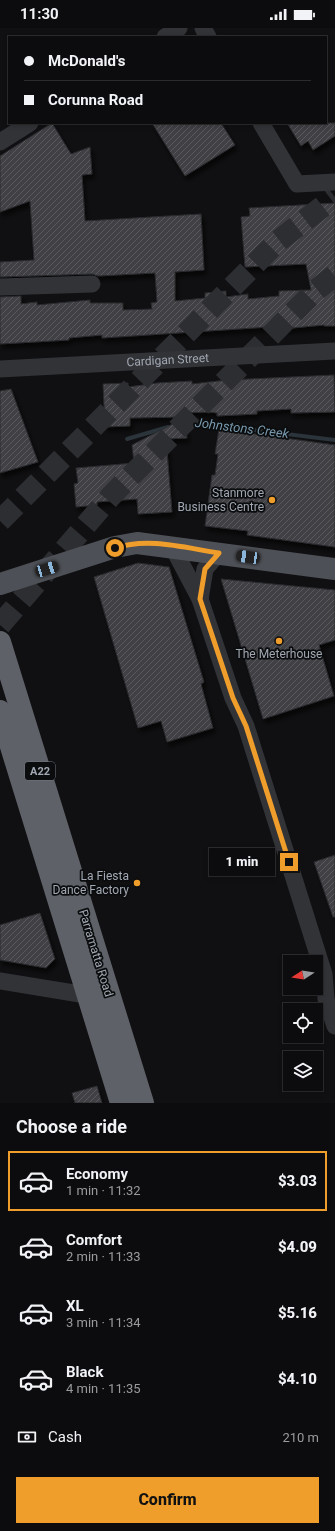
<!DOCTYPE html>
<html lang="en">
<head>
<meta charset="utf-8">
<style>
  body { margin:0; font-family:Roboto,sans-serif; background:#151517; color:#f1f3f6; height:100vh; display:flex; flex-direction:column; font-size:15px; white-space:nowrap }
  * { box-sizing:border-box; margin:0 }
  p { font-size:13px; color:#9a9b9e }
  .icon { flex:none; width:22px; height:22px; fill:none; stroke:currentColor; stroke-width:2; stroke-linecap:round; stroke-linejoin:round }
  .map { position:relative; height:1075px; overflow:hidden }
  .sheet { display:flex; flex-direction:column; background:#0c0c0e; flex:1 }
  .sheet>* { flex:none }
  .top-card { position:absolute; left:8px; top:8px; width:319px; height:88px; border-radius:0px; box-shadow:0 2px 6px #0003,0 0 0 1px #2c2c2e; display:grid; align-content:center; height:88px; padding:0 16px; background:#0c0c0e }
  .needle { width:26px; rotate:258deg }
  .fabs { position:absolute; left:283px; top:927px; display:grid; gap:8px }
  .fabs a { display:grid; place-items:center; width:40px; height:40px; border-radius:0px; background:#0c0c0e; box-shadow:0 2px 6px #0003,0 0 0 1px #2c2c2e; font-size:20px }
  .end { position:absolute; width:18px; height:18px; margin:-9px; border:5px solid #ef9d2b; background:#111; box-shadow:0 0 0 2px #111 }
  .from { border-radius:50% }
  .bubble { position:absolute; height:28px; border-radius:0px; background:#0c0c0e; box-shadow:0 2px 6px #0003,0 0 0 1px #2c2c2e; font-size:13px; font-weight:800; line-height:28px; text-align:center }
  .car { position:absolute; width:12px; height:24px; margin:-12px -6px; border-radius:5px; box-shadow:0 0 3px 1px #0007; background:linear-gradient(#222 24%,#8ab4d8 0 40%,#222 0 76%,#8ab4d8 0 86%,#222 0) }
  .top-card b { display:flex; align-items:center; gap:14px; height:38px; font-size:15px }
  .top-card b+b { border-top:1px solid #2c2c2e }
  .top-card i { width:10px; height:10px; background:#f1f3f6 }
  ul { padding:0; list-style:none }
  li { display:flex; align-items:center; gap:12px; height:60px; margin:0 8px 6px; padding:0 8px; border:2px solid transparent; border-radius:0px }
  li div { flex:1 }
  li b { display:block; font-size:15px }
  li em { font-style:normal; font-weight:800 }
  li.on { border-color:#ef9d2b }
  li>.icon { width:36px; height:36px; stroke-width:1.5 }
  h2 { padding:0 16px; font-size:18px; line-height:48px }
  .pay { display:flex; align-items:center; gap:10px; height:44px; padding:0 16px; font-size:15px }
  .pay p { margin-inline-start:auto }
  .button { display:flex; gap:8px; margin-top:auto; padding:8px 16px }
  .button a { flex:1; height:46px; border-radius:0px; background:#ef9d2b; color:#111; font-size:16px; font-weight:800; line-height:46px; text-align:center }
  .status { display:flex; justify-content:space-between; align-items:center; height:28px; padding:0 20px; background:#0c0c0e; direction:ltr }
  .status svg { height:11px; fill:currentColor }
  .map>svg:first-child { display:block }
</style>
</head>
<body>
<div class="status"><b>11:30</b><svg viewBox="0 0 49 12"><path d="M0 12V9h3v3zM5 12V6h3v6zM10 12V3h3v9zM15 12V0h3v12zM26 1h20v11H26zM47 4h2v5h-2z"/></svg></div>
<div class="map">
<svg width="335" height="1075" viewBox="0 0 335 1075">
  <defs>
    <pattern id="building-hatch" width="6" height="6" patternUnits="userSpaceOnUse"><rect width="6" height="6" fill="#3f4145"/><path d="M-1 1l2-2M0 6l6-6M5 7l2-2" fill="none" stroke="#585a5d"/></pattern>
    <filter id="shadow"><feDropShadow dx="2.5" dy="4.5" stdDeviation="2" flood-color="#0009"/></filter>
  </defs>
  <rect width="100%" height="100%" fill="#101012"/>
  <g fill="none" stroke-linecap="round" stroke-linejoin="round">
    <g stroke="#2a343a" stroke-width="4">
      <polyline points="181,396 188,394 335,412"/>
      <polyline points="127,411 168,399"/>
    </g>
  </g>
  <g fill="url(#building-hatch)" stroke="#2a2b2e" filter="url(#shadow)">
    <polygon points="52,95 71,126 90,119 92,146 82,147 85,193 201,186 204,242 175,244 175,273 205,270 205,265 226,263 226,269 248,266 248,271 279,268 279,263 311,262 306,236 245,239 241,189 250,188 249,180 335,175 335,298 324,298 324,297 282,301 281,299 269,299 102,310 102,307 69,310 69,312 0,316 0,269 21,268 21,276 37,274 37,277 90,272 90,275 123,275 123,282 152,281 151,275 157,274 155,245 98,248 92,246 0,249 0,234 34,232 30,173 0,184 0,128"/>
    <polygon points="152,95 221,95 235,117 185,148"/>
    <polygon points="287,95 335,95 335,108 313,122 308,113 301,118"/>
    <polygon points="334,347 335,384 291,385 291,381 257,383 257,386 217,388 217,385 209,384 184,385 184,389 130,390 130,398 105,399 103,356 128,355 128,359 157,355 192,353 192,356 227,352"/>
    <polygon points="11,361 38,434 0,445 0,363"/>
    <polygon points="184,390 187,410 166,411 172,484 138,486 137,471 97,474 97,477 76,479 74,456 78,455 76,440 134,435 132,417"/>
    <polygon points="219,401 335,417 335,519 247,507 248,503 205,498 212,447 215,447 218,426 215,426"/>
    <polygon points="138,535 169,539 204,654 201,656 213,700 167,714 161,693 138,700 94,549"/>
    <polygon points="221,551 335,562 335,612 319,617 334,668 263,691"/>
    <polygon points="335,827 335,889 333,889 314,834"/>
    <polygon points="40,885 55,931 46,940 0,932 0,897"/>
    <polygon points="97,1058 102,1075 75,1075 72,1065"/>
  </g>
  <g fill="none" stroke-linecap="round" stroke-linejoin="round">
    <g stroke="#2d2e32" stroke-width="22" stroke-dasharray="22 11" stroke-linecap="butt">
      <polyline points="0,493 277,214 335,169"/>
      <polyline points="0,597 110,469 315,263 335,247"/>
    </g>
    <g stroke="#313337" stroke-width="17">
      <polyline points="203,0 208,9"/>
      <polyline points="165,9 179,0"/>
      <polyline points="261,95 297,156 335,154"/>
      <polyline points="0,114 30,95"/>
      <polyline points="0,259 92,256"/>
      <path id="s1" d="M0,341L335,323"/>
      <polyline points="172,518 200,571 233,670 246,698 324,946 326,971 335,998"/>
      <polyline points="200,571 205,541 219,525"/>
      <polyline points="0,953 86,967"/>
    </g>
    <polyline stroke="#4d5056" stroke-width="22" points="0,556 115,519 137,515 335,541"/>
    <g stroke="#5e6168" stroke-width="22">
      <polyline points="0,614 143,1075"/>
      <polyline points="0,683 121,1075"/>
    </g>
  </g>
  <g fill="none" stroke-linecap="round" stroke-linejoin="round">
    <path stroke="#ef9d2b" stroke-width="5" d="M115,520C149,509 185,520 219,525L205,541L200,571L233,670L246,698L289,834"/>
  </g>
  <g fill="#ef9d2b" stroke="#0b0c0d" stroke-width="1.5">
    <circle cx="272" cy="472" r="4"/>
    <circle cx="279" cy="613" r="4"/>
    <circle cx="137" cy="855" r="4"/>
  </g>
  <g text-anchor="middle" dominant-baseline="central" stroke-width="3.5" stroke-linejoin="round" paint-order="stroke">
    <rect fill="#0b0c0d" stroke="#757981" stroke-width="1" x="25" y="734" width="30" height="18" rx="3"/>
    <g font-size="11" font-weight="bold" fill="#a2a8b3">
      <text x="40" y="743">A22</text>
    </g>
    <g font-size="12" fill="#a2a8b3" stroke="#0b0c0d">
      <text stroke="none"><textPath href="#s1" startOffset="168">Cardigan Street</textPath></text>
      <text transform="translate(96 925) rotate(73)">Parramatta Road</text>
    </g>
    <g font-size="12" fill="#a2a8b3" stroke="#0b0c0d" text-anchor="end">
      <text x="264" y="465">Stanmore<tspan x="264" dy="14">Business Centre</tspan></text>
      <text x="279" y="626" text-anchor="middle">The Meterhouse</text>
      <text x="129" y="848">La Fiesta<tspan x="129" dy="14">Dance Factory</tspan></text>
    </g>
    <g font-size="13" font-style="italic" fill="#7899ae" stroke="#0b0c0d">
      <text transform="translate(242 400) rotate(7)">Johnstons Creek</text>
    </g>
  </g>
</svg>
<div class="fabs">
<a><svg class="needle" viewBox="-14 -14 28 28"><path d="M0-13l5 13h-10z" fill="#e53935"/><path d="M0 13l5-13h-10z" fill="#9a9b9e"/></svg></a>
<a><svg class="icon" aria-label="locate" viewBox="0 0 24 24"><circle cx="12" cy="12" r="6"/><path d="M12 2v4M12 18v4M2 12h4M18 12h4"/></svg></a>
<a><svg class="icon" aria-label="layers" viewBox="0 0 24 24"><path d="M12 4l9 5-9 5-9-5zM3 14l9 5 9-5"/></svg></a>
</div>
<i class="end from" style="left:115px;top:520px"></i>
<i class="end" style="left:289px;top:834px"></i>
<div class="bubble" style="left:209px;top:820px;width:66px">1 min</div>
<i class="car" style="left:248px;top:529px;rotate:278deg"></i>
<i class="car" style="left:47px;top:541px;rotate:73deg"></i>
<div class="top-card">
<b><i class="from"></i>McDonald's</b>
<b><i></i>Corunna Road</b>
</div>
</div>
<section class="sheet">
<h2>Choose a ride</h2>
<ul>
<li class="on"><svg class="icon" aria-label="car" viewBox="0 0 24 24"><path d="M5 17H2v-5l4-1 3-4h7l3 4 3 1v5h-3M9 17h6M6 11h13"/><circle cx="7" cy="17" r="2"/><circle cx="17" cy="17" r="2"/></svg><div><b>Economy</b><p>1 min · 11:32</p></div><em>$3.03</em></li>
<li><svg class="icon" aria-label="car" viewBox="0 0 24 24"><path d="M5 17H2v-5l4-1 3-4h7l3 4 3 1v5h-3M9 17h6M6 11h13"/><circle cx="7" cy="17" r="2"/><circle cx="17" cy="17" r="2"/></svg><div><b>Comfort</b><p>2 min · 11:33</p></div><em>$4.09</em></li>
<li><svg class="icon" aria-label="car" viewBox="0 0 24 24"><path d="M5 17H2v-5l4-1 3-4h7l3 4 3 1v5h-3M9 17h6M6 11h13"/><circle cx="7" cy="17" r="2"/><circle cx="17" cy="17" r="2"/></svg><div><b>XL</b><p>3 min · 11:34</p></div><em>$5.16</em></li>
<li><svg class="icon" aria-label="car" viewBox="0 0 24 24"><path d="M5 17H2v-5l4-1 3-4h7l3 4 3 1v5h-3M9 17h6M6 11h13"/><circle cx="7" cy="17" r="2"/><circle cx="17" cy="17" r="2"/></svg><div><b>Black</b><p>4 min · 11:35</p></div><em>$4.10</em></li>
</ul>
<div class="pay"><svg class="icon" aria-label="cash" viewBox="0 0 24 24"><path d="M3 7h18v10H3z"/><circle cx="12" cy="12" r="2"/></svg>Cash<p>210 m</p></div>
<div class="button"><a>Confirm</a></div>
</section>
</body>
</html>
